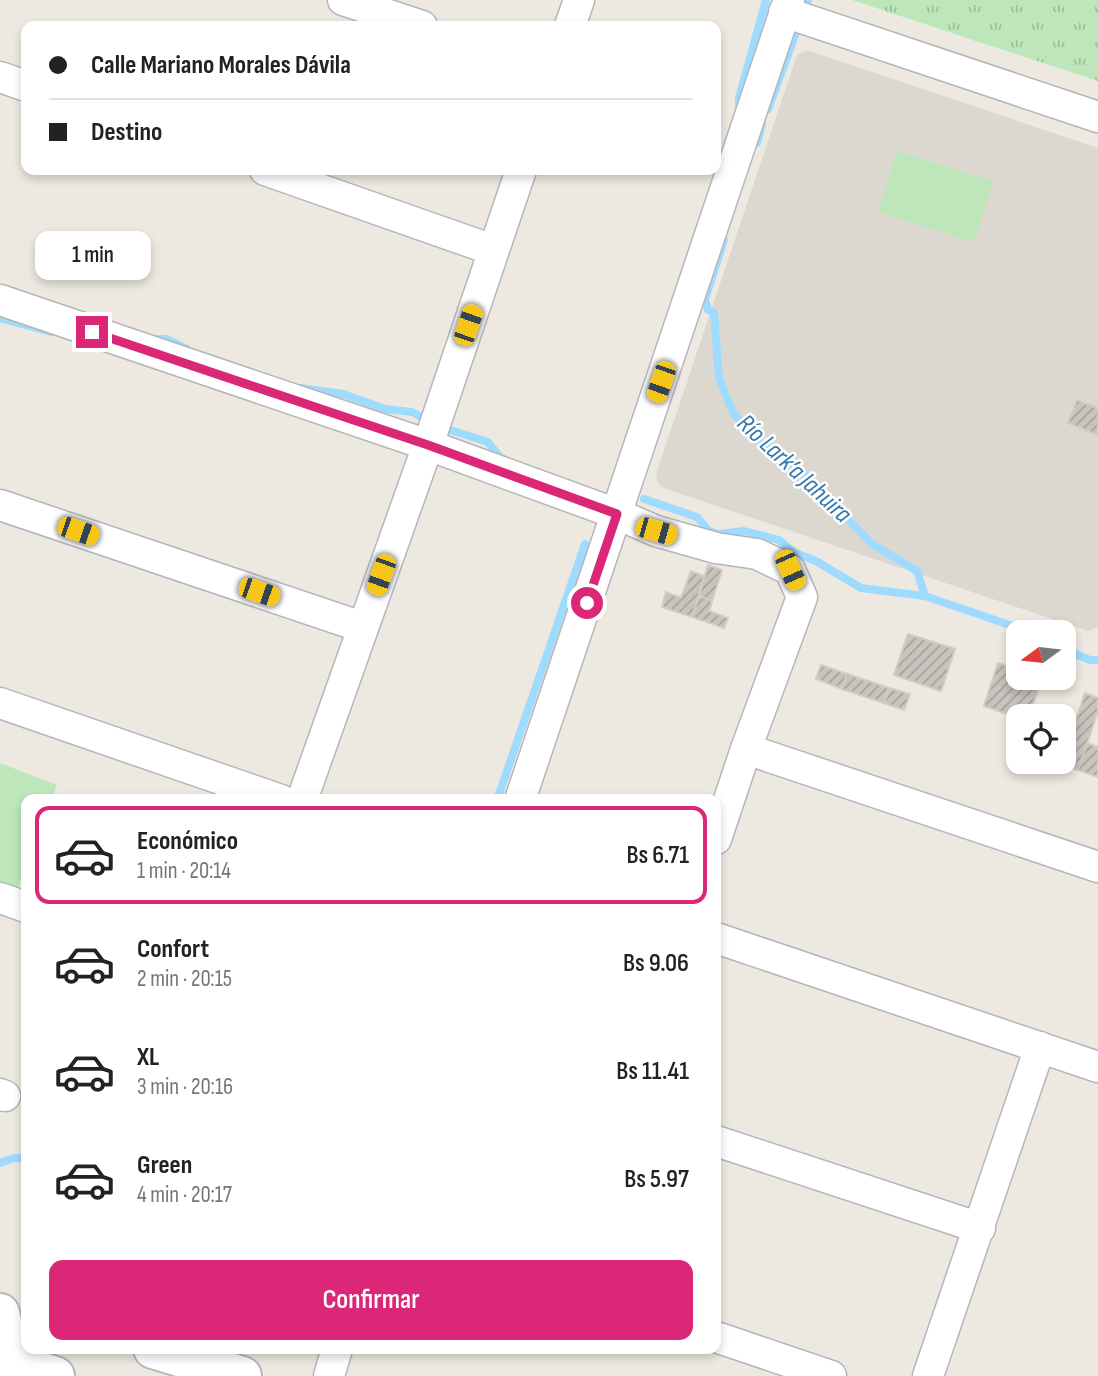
<!DOCTYPE html>
<html lang="es">
<head>
<meta charset="utf-8">
<style>
  body { margin:0; font-family:"Sofia Sans Condensed",sans-serif; background:#f2f2f2; color:#222; height:100vh; display:flex; flex-direction:column; font-size:26px; white-space:nowrap }
  * { box-sizing:border-box; margin:0 }
  p { font-size:23px; color:#767676 }
  .icon { flex:none; width:38px; height:38px; fill:none; stroke:currentColor; stroke-width:2; stroke-linecap:round; stroke-linejoin:round }
  .map { position:relative; flex:1; overflow:hidden }
  .panel { position:absolute; left:21px; top:794px; width:700px; height:560px; display:flex; flex-direction:column; background:#fff; border-radius:14px; box-shadow:0 4px 10px #0003 }
  .panel>* { flex:none }
  .guide { position:absolute; left:21px; top:21px; width:700px; height:154px; border-radius:14px; box-shadow:0 4px 10px #0003; display:grid; align-content:center; height:154px; padding:0 28px; background:#fff }
  .needle { width:46px; rotate:255deg }
  .controls { position:absolute; left:1006px; top:620px; display:grid; gap:14px }
  .controls a { display:grid; place-items:center; width:70px; height:70px; border-radius:14px; background:#fff; box-shadow:0 4px 10px #0003; font-size:35px }
  .end { position:absolute; width:32px; height:32px; margin:-16px; border:9px solid #db2777; background:#fff; box-shadow:0 0 0 4px #fff }
  .from { border-radius:50% }
  .bubble { position:absolute; height:49px; border-radius:14px; background:#fff; box-shadow:0 4px 10px #0003; font-size:23px; font-weight:600; line-height:49px; text-align:center }
  .car { position:absolute; width:21px; height:42px; margin:-21px -10px; border-radius:9px; box-shadow:0 0 5px 2px #0007; background:linear-gradient(#f5c518 24%,#345 0 40%,#f5c518 0 76%,#345 0 86%,#f5c518 0) }
  .guide b { display:flex; align-items:center; gap:24px; height:66px; font-size:26px }
  .guide b+b { border-top:2px solid #e0e0e0 }
  .guide i { width:18px; height:18px; background:#222 }
  ul { padding:12px 0 0; list-style:none }
  li { display:flex; align-items:center; gap:21px; height:98px; margin:0 14px 10px; padding:0 14px; border:4px solid transparent; border-radius:14px }
  li div { flex:1 }
  li b { display:block; font-size:26px }
  li em { font-style:normal; font-weight:600 }
  li.selected { border-color:#db2777 }
  li>.icon { width:63px; height:63px; stroke-width:1.5 }
  .primary-button { display:flex; gap:14px; margin-top:auto; padding:14px 28px }
  .primary-button a { flex:1; height:80px; border-radius:14px; background:#db2777; color:#fff; font-size:28px; font-weight:600; line-height:80px; text-align:center }
  .map>svg:first-child { display:block }
</style>
</head>
<body>
<div class="map">
<svg width="1098" height="1376" viewBox="0 0 1098 1376">
  <defs>
    <pattern id="park-tufts" width="24" height="20" patternUnits="userSpaceOnUse" patternTransform="scale(1.75)"><rect width="24" height="20" fill="#bde7ba"/><path d="M3 7l-1-3M5 7V3M7 7l1-3M15 17l-1-3M17 17v-4M19 17l1-3" fill="none" stroke="#9dbe9b"/></pattern>
    <pattern id="building-hatch" width="6" height="6" patternUnits="userSpaceOnUse" patternTransform="scale(1.75)"><rect width="6" height="6" fill="#c8c4bd"/><path d="M-1 1l2-2M0 6l6-6M5 7l2-2" fill="none" stroke="#a5a29d"/></pattern>
  </defs>
  <rect width="100%" height="100%" fill="#ede9e0"/>
  <polygon fill="#ddd8cf" points="807,50 1098,148 1098,627 1088,631 663,488 658,483 656,474 797,55"/>
  <g fill="#bde7ba">
    <polygon points="896,151 993,181 974,242 878,212"/>
    <polygon points="0,763 57,785 51,800 26,800 26,865 16,891 0,885"/>
  </g>
  <polygon fill="url(#park-tufts)" points="852,0 1098,0 1098,81"/>
  <g fill="none" stroke-linecap="round" stroke-linejoin="round">
    <g stroke="#9edbff" stroke-width="8">
      <polyline points="768,109 808,0"/>
      <polyline points="739,111 739,98 766,0"/>
      <polyline points="748,147 757,143 762,124"/>
      <polyline points="724,240 705,299 708,310 714,313 719,378 733,413 762,444 792,462 872,544 917,571 925,596 1030,632"/>
      <polyline points="0,318 51,332"/>
      <polyline points="153,339 167,339 187,349"/>
      <polyline points="300,388 343,394 385,409 412,412 429,421"/>
      <polyline points="441,427 488,442 503,461"/>
      <polyline points="644,499 697,517 709,531 718,534 744,531 779,540 793,552 816,561 861,588 925,596"/>
      <polyline points="1064,649 1090,660 1098,660"/>
      <polyline points="497,800 585,544"/>
      <polyline points="0,1163 14,1158 26,1158"/>
    </g>
  </g>
  <g fill="url(#building-hatch)" stroke="#d2cbbe" stroke-width="2">
    <polygon points="1077,400 1098,408 1098,435 1068,423"/>
    <polygon points="708,565 722,570 712,601 699,596"/>
    <polygon points="691,571 704,576 692,617 662,607 666,592 681,598"/>
    <polygon points="699,596 712,601 709,611 728,618 724,628 692,617"/>
    <polygon points="908,634 955,649 941,691 894,675"/>
    <polygon points="998,663 1018,670 1018,677 1042,678 1029,716 1018,716 1018,718 984,706"/>
    <polygon points="821,665 847,674 842,689 816,679"/>
    <polygon points="847,674 889,688 884,703 842,689"/>
    <polygon points="889,688 910,694 904,710 884,703"/>
    <polygon points="1085,693 1098,698 1098,711 1078,770 1061,764"/>
    <polygon points="1087,743 1098,747 1098,777 1078,770"/>
  </g>
  <g fill="none" stroke-linecap="round" stroke-linejoin="round">
    <defs>
      <g id="street">
        <polyline points="343,0 422,26"/>
        <polyline points="784,12 1098,117"/>
        <polyline points="570,26 579,0"/>
        <polyline points="0,77 26,86"/>
        <polyline points="265,170 493,250"/>
        <polyline points="0,300 428,445 617,514 656,531 716,548 757,554 790,570 802,597 746,749 716,839"/>
        <polyline points="0,505 362,627"/>
        <polyline points="0,703 281,800"/>
        <polyline points="746,749 1098,867"/>
        <polyline points="302,800 428,445 521,170"/>
        <polyline points="520,800 789,0"/>
        <polyline points="0,898 26,907"/>
        <polyline points="716,938 1098,1067"/>
        <polyline points="0,1094 5,1096"/>
        <polyline points="716,1141 980,1228"/>
        <polyline points="716,1337 831,1376"/>
        <polyline points="329,1376 337,1349"/>
        <polyline points="928,1376 1040,1047"/>
      </g>
      <g id="secondary">
        <polyline points="0,1313 12,1363 55,1376"/>
        <polyline points="153,1349 242,1376"/>
      </g>
    </defs>
    <use href="#street" stroke="#b3b7bc" stroke-width="33"/>
    <use href="#secondary" stroke="#b4b8be" stroke-width="42"/>
    <use href="#street" stroke="#fff" stroke-width="30"/>
    <use href="#secondary" stroke="#fff" stroke-width="38"/>
  </g>
  <g fill="none" stroke-linecap="round" stroke-linejoin="round">
    <polyline stroke="#db2777" stroke-width="9" points="92,332 428,445 617,514 587,603"/>
  </g>
  <g text-anchor="middle" dominant-baseline="central" stroke-width="5" stroke-linejoin="round" paint-order="stroke">
    <g font-size="26" font-style="italic" fill="#3377ae" stroke="#fff">
      <text transform="translate(794 469) rotate(43)">Río Lark’a Jahuira</text>
    </g>
  </g>
</svg>
<div class="controls">
<a><svg class="needle" viewBox="-14 -14 28 28"><path d="M0-13l5 13h-10z" fill="#e53935"/><path d="M0 13l5-13h-10z" fill="#767676"/></svg></a>
<a><svg class="icon" aria-label="locate" viewBox="0 0 24 24"><circle cx="12" cy="12" r="6"/><path d="M12 2v4M12 18v4M2 12h4M18 12h4"/></svg></a>
</div>
<i class="end from" style="left:587px;top:603px"></i>
<i class="end" style="left:92px;top:332px"></i>
<div class="bubble" style="left:35px;top:231px;width:116px">1 min</div>
<i class="car" style="left:468px;top:325px;rotate:19deg"></i>
<i class="car" style="left:661px;top:382px;rotate:199deg"></i>
<i class="car" style="left:78px;top:531px;rotate:109deg"></i>
<i class="car" style="left:656px;top:531px;rotate:106deg"></i>
<i class="car" style="left:790px;top:570px;rotate:156deg"></i>
<i class="car" style="left:381px;top:575px;rotate:200deg"></i>
<i class="car" style="left:259px;top:592px;rotate:109deg"></i>
<div class="guide">
<b><i class="from"></i>Calle Mariano Morales Dávila</b>
<b><i></i>Destino</b>
</div>
<section class="panel">
<ul>
<li class="selected"><svg class="icon" aria-label="car" viewBox="0 0 24 24"><path d="M5 17H2v-5l4-1 3-4h7l3 4 3 1v5h-3M9 17h6M6 11h13"/><circle cx="7" cy="17" r="2"/><circle cx="17" cy="17" r="2"/></svg><div><b>Económico</b><p>1 min · 20:14</p></div><em>Bs 6.71</em></li>
<li><svg class="icon" aria-label="car" viewBox="0 0 24 24"><path d="M5 17H2v-5l4-1 3-4h7l3 4 3 1v5h-3M9 17h6M6 11h13"/><circle cx="7" cy="17" r="2"/><circle cx="17" cy="17" r="2"/></svg><div><b>Confort</b><p>2 min · 20:15</p></div><em>Bs 9.06</em></li>
<li><svg class="icon" aria-label="car" viewBox="0 0 24 24"><path d="M5 17H2v-5l4-1 3-4h7l3 4 3 1v5h-3M9 17h6M6 11h13"/><circle cx="7" cy="17" r="2"/><circle cx="17" cy="17" r="2"/></svg><div><b>XL</b><p>3 min · 20:16</p></div><em>Bs 11.41</em></li>
<li><svg class="icon" aria-label="car" viewBox="0 0 24 24"><path d="M5 17H2v-5l4-1 3-4h7l3 4 3 1v5h-3M9 17h6M6 11h13"/><circle cx="7" cy="17" r="2"/><circle cx="17" cy="17" r="2"/></svg><div><b>Green</b><p>4 min · 20:17</p></div><em>Bs 5.97</em></li>
</ul>
<div class="primary-button"><a>Confirmar</a></div>
</section>
</div>
</body>
</html>
